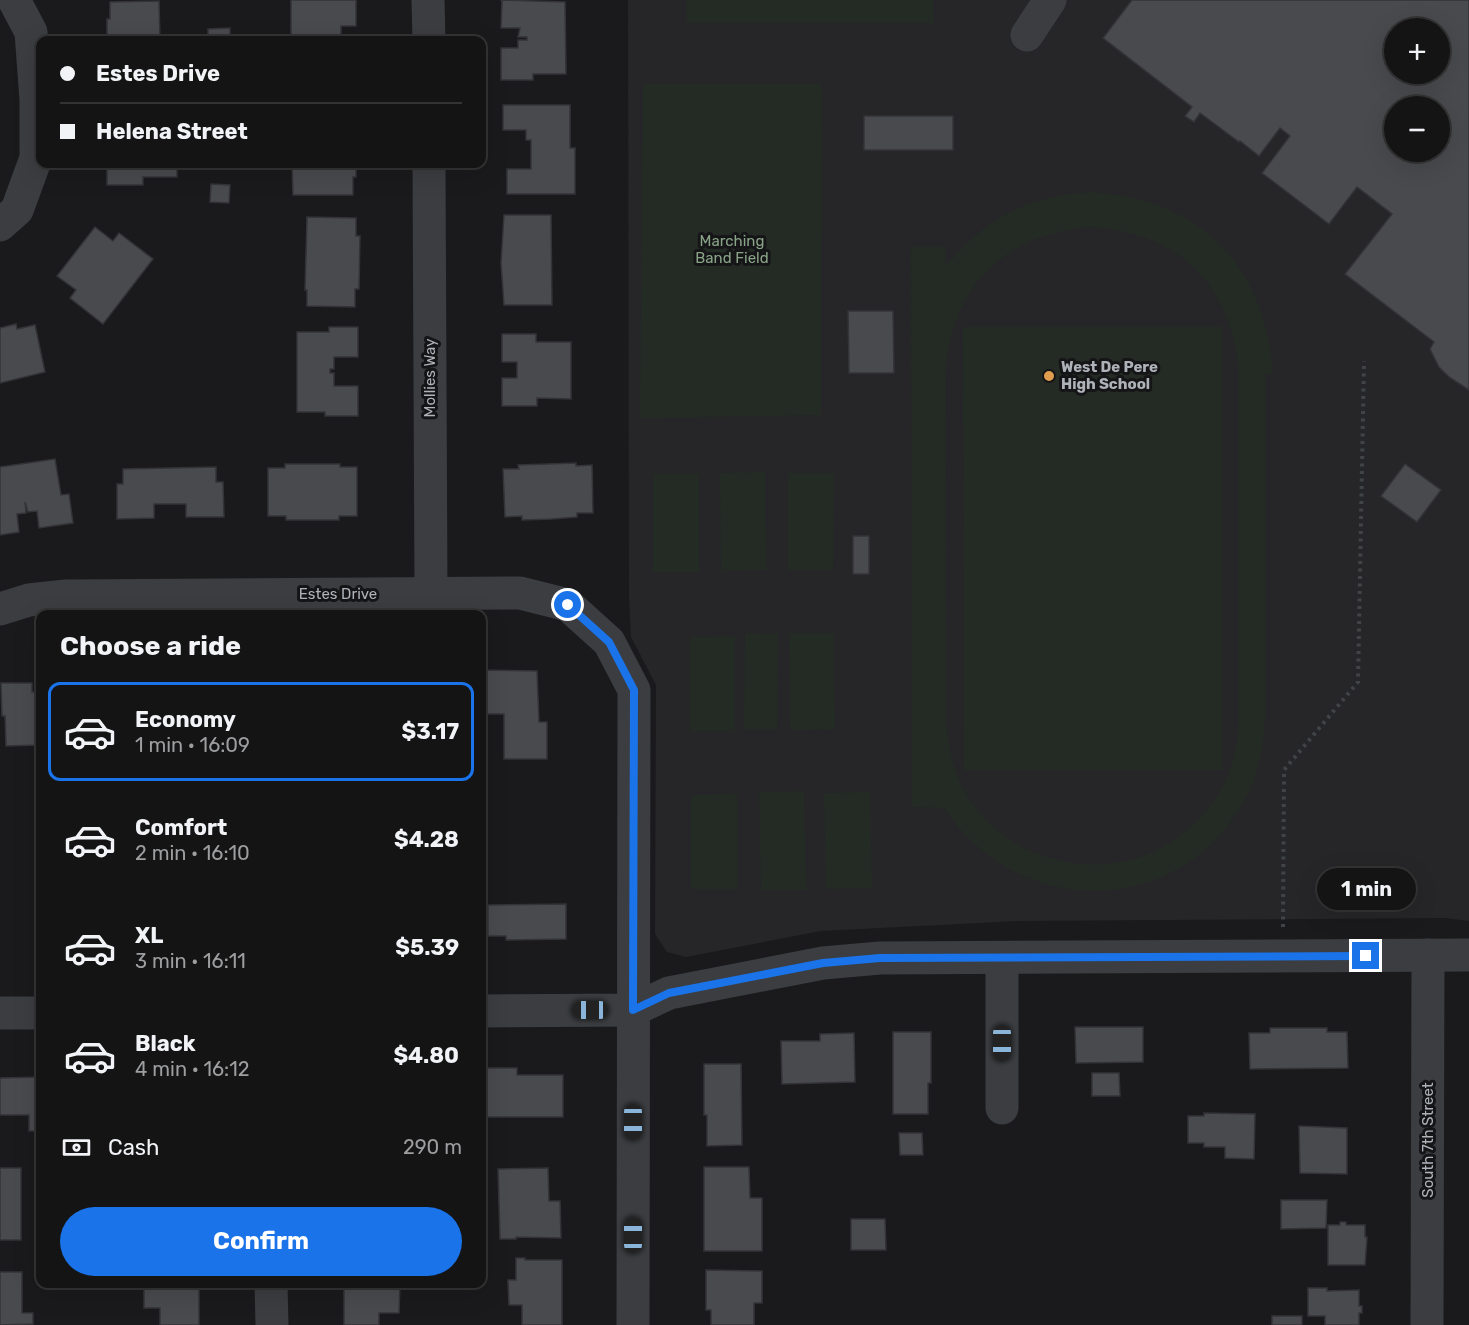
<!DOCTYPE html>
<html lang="en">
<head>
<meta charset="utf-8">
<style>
  body { margin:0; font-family:Rubik,sans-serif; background:#212122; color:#f1f3f6; height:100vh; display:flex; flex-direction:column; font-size:22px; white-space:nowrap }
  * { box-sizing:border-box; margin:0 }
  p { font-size:20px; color:#9d9ea0 }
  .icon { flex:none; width:33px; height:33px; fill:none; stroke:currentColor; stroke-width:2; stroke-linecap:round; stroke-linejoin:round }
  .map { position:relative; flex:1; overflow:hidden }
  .side { position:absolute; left:36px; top:610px; width:450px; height:678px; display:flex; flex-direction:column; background:#141415; border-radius:12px; box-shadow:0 6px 24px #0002,0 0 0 2px #333334 }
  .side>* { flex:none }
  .banner { position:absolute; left:36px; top:36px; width:450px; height:132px; border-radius:12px; box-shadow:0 6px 24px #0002,0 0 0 2px #333334; display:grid; align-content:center; height:132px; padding:0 24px; background:#141415 }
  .controls { position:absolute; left:1384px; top:18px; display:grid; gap:12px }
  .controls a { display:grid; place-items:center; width:66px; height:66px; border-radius:50%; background:#141415; box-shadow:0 6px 24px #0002,0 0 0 2px #333334; font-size:30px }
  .end { position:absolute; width:27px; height:27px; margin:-14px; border:8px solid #1a73e8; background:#fff; box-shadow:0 0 0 3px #fff }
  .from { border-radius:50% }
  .bubble { position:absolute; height:42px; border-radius:21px; background:#141415; box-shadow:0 6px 24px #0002,0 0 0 2px #333334; font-size:20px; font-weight:700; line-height:42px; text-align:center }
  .car { position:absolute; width:18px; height:36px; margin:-18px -9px; border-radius:8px; box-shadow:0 0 4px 2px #0007; background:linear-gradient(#222 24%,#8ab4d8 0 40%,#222 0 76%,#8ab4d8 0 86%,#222 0) }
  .banner b { display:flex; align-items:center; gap:21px; height:57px; font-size:22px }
  .banner b+b { border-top:2px solid #333334 }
  .banner i { width:15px; height:15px; background:#f1f3f6 }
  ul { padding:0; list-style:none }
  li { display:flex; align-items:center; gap:18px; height:99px; margin:0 12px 9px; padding:0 12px; border:3px solid transparent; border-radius:12px }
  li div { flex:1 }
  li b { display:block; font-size:22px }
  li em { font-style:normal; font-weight:700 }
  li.current { border-color:#1a73e8 }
  li>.icon { width:54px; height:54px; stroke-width:1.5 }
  h2 { padding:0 24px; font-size:27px; line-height:72px }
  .pay { display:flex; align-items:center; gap:15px; height:66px; padding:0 24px; font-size:22px }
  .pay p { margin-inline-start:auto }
  .cta { display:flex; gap:12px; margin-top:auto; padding:12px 24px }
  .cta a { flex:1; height:69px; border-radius:36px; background:#1a73e8; color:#fff; font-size:24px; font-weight:700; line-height:69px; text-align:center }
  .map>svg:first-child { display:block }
</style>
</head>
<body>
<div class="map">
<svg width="1469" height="1325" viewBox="0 0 1469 1325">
  <rect width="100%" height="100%" fill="#1a1a1c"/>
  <path fill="#262629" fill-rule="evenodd" d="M628,0H1469V921L1445,918L1020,921L821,931L686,957L667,952L655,934L656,685L631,637L629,600ZM1395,28H1440V74H1395ZM1395,106H1440V152H1395Z"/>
  <g fill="#242b24" fill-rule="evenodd">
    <polygon points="687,0 933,0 934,23 687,23"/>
    <polygon points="643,84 822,84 821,415 640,418"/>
    <path d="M1091,192C1201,199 1265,265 1273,373L1265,374V719C1263,747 1259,773 1246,798C1181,920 1018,920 944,808L912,807L911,247H945L946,266C989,216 1025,197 1091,192ZM1091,227C1179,232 1231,285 1239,372V719C1238,734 1237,749 1232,764C1224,790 1207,813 1187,830C1117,891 1004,868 962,786C951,765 948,743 946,720L945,373C952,286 1004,234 1091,227Z"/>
    <polygon points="963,327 1222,327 1222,770 964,770"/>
    <polygon points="765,472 766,570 721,571 720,473"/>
    <polygon points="788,473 834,473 833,570 788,570"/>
    <rect x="653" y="474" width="46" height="98"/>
    <polygon points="745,633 778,634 777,729 744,729"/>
    <polygon points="789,633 834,633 835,729 790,730"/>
    <polygon points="735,636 735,731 690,731 690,637"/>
    <polygon points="804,791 806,890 761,890 759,792"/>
    <polygon points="870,792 872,888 826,889 824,793"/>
    <polygon points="737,794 737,889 691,889 691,795"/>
  </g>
  <g fill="#494a4e" stroke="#343438" stroke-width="1.5" fill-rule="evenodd">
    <polygon points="291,0 356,0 356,26 341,26 341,40 291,40"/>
    <polygon points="501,0 565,2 566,74 533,74 533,80 501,80 501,48 518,48 518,40 527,40 527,37 518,37 520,28 501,28 502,2"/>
    <path d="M1132,0H1469V390L1449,377L1439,367L1430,349L1434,342L1345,274L1392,214L1357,187L1329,224L1262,173L1290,136L1280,128L1259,156L1240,141L1239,142L1200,113L1194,122L1185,116L1192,107L1103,38ZM1395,28H1440V74H1395ZM1395,106H1440V152H1395Z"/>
    <polygon points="159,1 160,40 107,40 107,19 110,19 110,2"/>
    <polygon points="230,28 230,40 208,40 208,29"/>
    <polygon points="503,105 570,105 570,148 575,148 575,194 507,194 507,169 531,169 531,140 526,140 526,130 503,130"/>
    <rect x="864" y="116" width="89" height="34"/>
    <polygon points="107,164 177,164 177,177 143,177 143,185 107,185"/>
    <polygon points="292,164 356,164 356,177 353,177 353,195 293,195"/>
    <polygon points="211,184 230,185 229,203 210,202"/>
    <polygon points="504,215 551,215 552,305 504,305 501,263"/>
    <polygon points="307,217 356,218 356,236 360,236 359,289 355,289 355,307 307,306 307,290 305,290"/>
    <polygon points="95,227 113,241 119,233 153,259 103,324 70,298 76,290 57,276"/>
    <polygon points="848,311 893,311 894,373 849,373"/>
    <polygon points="16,324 17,329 35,325 45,372 0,383 0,328"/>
    <polygon points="329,327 358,327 358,357 334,357 334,369 330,369 330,373 334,373 334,386 358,386 358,416 325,416 325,412 297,412 297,332 329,332"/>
    <polygon points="502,334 536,334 536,342 571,342 571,399 537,398 537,406 502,406 502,378 517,378 517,362 502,362"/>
    <polygon points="55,459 61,495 69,494 73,523 39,528 37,511 28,512 25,502 26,513 17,514 19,532 0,535 0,467"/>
    <polygon points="576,463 576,466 592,465 593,513 577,513 577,517 552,519 522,520 522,516 505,517 503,469 519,469 518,465"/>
    <polygon points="285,464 340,464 340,467 357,467 357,516 339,516 339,520 286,520 286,516 268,516 268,468 285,468"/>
    <polygon points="1405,464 1441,490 1417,522 1381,496"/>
    <polygon points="216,467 216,482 223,482 224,517 186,517 186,504 154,504 154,518 117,519 117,484 123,484 123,469"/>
    <rect x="853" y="536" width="16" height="38"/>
    <polygon points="482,670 537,671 539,722 547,722 547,759 504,759 504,714 482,714"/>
    <polygon points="40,680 40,745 6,746 5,716 2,716 1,683 32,683 32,692 37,692 37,681"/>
    <polygon points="566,904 566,939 506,940 506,936 488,936 488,905"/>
    <polygon points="1075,1027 1143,1027 1143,1062 1076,1063"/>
    <polygon points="1270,1028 1327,1028 1327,1032 1347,1032 1348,1068 1250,1069 1249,1033 1270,1033"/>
    <polygon points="893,1032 931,1032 931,1083 928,1083 928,1114 893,1114"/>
    <polygon points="854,1033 855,1082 782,1084 781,1041 820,1041 820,1034"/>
    <polygon points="704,1064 741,1064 742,1145 707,1146 707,1115 704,1115"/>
    <polygon points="482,1068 517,1068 517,1075 563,1075 563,1117 482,1117"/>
    <polygon points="1092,1073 1119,1073 1120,1096 1092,1096"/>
    <polygon points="40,1077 40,1131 29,1131 29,1115 0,1115 0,1078"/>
    <polygon points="1204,1113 1255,1114 1254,1159 1225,1158 1225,1147 1204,1147 1204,1143 1188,1143 1188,1116 1204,1116"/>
    <polygon points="1299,1126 1347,1128 1347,1174 1300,1173"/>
    <polygon points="899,1133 922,1133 923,1155 900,1155"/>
    <polygon points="704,1167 749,1167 750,1198 762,1198 762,1251 704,1251"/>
    <rect x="0" y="1168" width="21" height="72"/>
    <polygon points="548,1168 549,1201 560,1201 561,1238 516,1237 516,1239 500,1239 498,1169"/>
    <polygon points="1281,1200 1327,1200 1326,1228 1281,1229"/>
    <polygon points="851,1219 885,1219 886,1250 851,1250"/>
    <polygon points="1340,1222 1346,1222 1346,1225 1365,1225 1365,1237 1367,1237 1365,1265 1328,1265 1328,1225 1340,1225"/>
    <polygon points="516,1258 525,1258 525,1260 562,1260 562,1325 522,1325 522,1305 509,1305 508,1280 516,1280"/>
    <polygon points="706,1270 762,1271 762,1303 754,1303 754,1325 711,1325 711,1310 706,1310"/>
    <polygon points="0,1272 22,1272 22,1313 33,1313 33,1324 0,1325"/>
    <polygon points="144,1284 199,1284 199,1325 160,1325 160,1308 144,1308"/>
    <polygon points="344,1284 400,1284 399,1313 379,1313 379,1325 344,1325"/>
    <polygon points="1308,1288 1327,1288 1327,1291 1359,1290 1359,1306 1362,1306 1362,1313 1359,1313 1359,1325 1325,1325 1325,1316 1308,1316"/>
    <rect x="1272" y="1316" width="30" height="9"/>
  </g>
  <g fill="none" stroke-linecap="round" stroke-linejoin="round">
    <polyline stroke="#414447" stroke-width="4" stroke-dasharray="3 4.5" stroke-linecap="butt" points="1283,927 1284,770 1358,682 1364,361"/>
    <g stroke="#3b3d40" stroke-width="33">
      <polyline points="428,0 429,40"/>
      <polyline points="1027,35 1050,0"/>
      <polyline points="429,164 431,593"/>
      <polyline points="0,225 17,210 36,158 36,100 31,32 14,0"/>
      <polyline points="0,609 29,600 66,596 520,593 568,605 609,642 634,690 633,1325"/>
      <polyline points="1002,958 1002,1108"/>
      <polyline points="482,1011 633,1010 669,993 823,963 880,958 1469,955"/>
      <polyline points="0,1013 40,1013"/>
      <polyline points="271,1284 272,1325"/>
      <polyline points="1427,1325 1428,955"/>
    </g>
  </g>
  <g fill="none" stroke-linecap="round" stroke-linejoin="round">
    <polyline stroke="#1a73e8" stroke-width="8" points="568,605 609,642 634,690 633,1010 669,993 823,963 880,958 1366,956"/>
  </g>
  <circle fill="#e09d4d" stroke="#151517" stroke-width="2" cx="1049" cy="376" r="6"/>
  <g text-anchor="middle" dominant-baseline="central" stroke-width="6" stroke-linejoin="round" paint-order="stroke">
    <g font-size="15" fill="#89a387" stroke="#151517">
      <text x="732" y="241">Marching<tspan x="732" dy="17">Band Field</tspan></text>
    </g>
    <g font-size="15" font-weight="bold" fill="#aeb3ba" stroke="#151517" text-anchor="start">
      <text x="1061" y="367">West De Pere<tspan x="1061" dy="17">High School</tspan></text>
    </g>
    <g font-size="15" fill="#aeb3ba" stroke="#151517">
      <text transform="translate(430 378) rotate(-90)">Mollies Way</text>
      <text x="338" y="594">Estes Drive</text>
      <text transform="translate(1428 1140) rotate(-90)">South 7th Street</text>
    </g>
  </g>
</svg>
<div class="controls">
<a>+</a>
<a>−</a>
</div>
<i class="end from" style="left:568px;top:605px"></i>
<i class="end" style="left:1366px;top:956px"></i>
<div class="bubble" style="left:1317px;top:868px;width:99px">1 min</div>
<i class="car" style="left:590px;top:1010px;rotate:270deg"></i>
<i class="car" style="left:1002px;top:1043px;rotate:180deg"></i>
<i class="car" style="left:633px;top:1122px;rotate:180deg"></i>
<i class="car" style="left:633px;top:1235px;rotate:0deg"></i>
<div class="banner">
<b><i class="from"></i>Estes Drive</b>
<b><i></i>Helena Street</b>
</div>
<section class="side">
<h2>Choose a ride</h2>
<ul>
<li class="current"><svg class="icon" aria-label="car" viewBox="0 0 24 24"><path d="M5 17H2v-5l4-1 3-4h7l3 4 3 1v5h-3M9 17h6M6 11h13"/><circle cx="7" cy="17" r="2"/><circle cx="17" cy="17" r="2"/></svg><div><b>Economy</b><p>1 min · 16:09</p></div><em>$3.17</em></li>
<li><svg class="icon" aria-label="car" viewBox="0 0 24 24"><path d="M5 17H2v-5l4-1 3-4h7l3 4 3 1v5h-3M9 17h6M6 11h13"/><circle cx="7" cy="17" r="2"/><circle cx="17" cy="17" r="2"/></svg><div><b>Comfort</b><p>2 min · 16:10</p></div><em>$4.28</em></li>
<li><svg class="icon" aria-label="car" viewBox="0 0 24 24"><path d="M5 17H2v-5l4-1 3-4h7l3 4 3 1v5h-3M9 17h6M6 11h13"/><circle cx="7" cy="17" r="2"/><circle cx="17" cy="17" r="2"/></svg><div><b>XL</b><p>3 min · 16:11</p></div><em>$5.39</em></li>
<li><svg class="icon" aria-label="car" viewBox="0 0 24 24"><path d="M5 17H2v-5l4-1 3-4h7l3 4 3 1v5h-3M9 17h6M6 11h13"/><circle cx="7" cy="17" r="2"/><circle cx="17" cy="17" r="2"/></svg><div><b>Black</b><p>4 min · 16:12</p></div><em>$4.80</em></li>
</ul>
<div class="pay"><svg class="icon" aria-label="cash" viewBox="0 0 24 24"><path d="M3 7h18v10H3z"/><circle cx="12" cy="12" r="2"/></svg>Cash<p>290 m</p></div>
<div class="cta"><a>Confirm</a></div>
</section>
</div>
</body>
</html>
